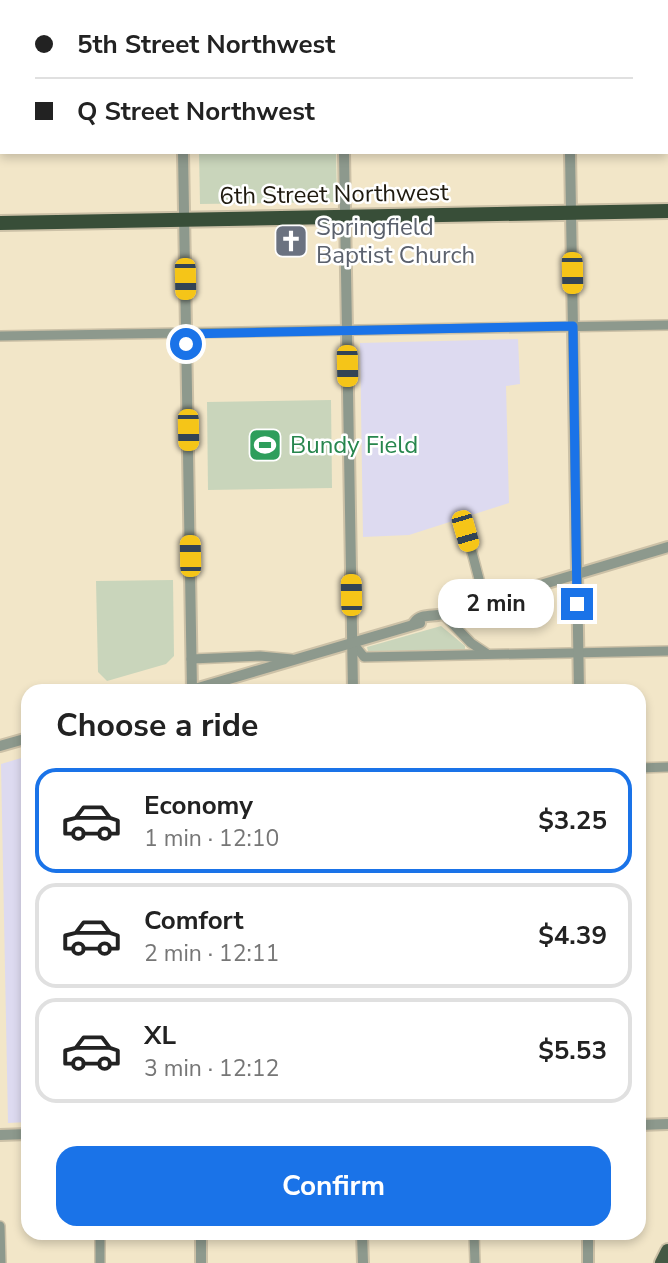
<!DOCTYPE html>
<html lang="en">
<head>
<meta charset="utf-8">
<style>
  body { margin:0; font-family:"Nunito Sans",sans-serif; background:#f2f2f2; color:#222; height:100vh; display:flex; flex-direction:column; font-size:26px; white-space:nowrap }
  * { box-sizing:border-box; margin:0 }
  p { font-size:23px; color:#767676 }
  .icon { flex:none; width:38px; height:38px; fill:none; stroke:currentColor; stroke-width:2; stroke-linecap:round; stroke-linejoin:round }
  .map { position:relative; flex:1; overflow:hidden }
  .sheet { position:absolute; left:21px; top:684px; width:625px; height:556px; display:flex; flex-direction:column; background:#fff; border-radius:21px; box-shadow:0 4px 10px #0003 }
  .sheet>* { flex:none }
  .banner { position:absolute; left:0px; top:0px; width:668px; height:154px; box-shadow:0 4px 10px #0003; display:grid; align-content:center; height:154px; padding:0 35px; background:#fff }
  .end { position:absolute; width:32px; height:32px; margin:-16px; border:9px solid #1a73e8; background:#fff; box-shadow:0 0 0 4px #fff }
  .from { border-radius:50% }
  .bubble { position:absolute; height:49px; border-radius:21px; background:#fff; box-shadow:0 4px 10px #0003; font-size:23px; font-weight:700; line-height:49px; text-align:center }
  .car { position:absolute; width:21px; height:42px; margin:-21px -10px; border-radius:9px; box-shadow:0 0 5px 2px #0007; background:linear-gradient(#f5c518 24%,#345 0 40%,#f5c518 0 76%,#345 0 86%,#f5c518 0) }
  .banner b { display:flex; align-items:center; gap:24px; height:66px; font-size:26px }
  .banner b+b { border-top:2px solid #e0e0e0 }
  .banner i { width:18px; height:18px; background:#222 }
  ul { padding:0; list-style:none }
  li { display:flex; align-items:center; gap:21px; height:105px; margin:0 14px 10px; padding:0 21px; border:4px solid #e0e0e0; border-radius:21px }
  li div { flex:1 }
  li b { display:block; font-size:26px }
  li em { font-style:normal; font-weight:700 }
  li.active { border-color:#1a73e8 }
  li>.icon { width:63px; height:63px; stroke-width:1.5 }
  h2 { padding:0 35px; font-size:32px; line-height:84px }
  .action { display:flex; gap:14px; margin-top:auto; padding:14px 35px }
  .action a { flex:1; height:80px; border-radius:21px; background:#1a73e8; color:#fff; font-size:28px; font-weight:700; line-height:80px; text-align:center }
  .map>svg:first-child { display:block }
</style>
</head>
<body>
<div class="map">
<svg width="668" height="1263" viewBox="0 0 668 1263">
  <rect width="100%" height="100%" fill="#f2e6c8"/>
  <g fill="#dddaf0">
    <polygon points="518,339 520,384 506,386 509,503 409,535 363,537 360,343"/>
    <polygon points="28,756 28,1122 8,1123 1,764"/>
  </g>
  <g fill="#c9d5bb">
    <rect x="197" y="0" width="136" height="2"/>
    <polygon points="199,152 336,152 337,202 200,204"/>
    <polygon points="331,400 332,488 208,490 207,402"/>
    <polygon points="173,580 174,656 166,664 107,681 98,672 96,581"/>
    <polygon points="441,626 465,646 465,650 368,651 367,647"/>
  </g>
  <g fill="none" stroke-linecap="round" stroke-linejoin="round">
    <defs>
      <g id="minor">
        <polyline points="667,90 668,90"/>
        <polyline points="0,336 668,325"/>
        <polyline points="464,522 485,602"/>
        <polyline points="443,614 471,643 486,653"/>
        <polyline points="352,642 364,657 668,651"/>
        <polyline points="191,659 260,656 292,659"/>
        <polyline points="639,768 668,767"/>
        <polyline points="0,1226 1,1263"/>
        <polyline points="100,1234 100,1263"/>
        <polyline points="474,1234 475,1263"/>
      </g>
      <g id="tertiary">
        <polyline points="180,0 180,2"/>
        <polyline points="341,0 341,2"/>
        <polyline points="567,0 567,2"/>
        <polyline points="183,152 192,691"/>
        <polyline points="344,152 353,691"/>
        <polyline points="570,152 579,691"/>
        <path d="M414,623C421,613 433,617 443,614L668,547"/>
        <polyline points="188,691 420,623"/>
        <polyline points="0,746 28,738"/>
        <polyline points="639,1125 668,1124"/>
        <polyline points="0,1135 28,1134"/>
        <polyline points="201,1234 201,1263"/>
        <polyline points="362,1234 363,1263"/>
        <polyline points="588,1234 588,1263"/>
      </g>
      <polyline id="primary" points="662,1263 668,1251"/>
      <polyline id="trunk" points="0,223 668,211"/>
    </defs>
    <use href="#minor" stroke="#ccc1a7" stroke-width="12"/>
    <use href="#tertiary" stroke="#ccc1a7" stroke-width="14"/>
    <use href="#primary" stroke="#ccc1a7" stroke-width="18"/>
    <use href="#trunk" stroke="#ccc1a7" stroke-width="18"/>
    <use href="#minor" stroke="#8d998d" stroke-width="9"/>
    <use href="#tertiary" stroke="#8d998d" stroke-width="10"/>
    <use href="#primary" stroke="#445944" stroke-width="14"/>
    <use href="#trunk" stroke="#384e38" stroke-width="14"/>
  </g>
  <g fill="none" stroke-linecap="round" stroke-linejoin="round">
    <polyline stroke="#1a73e8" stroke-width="9" points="186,344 186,334 573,326 577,604"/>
  </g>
  <defs>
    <symbol id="church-square" viewBox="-11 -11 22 22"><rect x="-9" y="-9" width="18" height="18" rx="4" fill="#6b7280" stroke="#fff"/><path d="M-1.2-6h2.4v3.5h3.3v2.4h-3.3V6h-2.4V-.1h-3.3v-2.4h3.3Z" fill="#fff"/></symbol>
    <symbol id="stadium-square" viewBox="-11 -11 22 22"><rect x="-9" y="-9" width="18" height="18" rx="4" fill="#2e9e5b" stroke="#fff"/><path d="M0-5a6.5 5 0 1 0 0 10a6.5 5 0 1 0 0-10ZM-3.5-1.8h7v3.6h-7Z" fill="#fff"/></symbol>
  </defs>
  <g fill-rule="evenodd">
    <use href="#church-square" x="272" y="222" width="38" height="38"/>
    <use href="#stadium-square" x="246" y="426" width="38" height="38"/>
  </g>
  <g text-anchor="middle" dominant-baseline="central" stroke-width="5" stroke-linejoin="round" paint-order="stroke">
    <g font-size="24" fill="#1f1a0f" stroke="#fff">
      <text transform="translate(334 194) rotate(-1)">6th Street Northwest</text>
    </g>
    <g font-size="24" fill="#5b616d" stroke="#fff" text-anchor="start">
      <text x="316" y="227">Springfield<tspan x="316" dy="28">Baptist Church</tspan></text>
    </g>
    <g font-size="24" fill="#27864d" stroke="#fff" text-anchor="start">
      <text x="290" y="445">Bundy Field</text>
    </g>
  </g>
</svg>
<i class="end from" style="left:186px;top:344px"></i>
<i class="end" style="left:577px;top:604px"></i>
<div class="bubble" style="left:438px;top:579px;width:116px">2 min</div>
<i class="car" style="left:572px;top:273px;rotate:179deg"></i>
<i class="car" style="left:185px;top:279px;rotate:179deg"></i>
<i class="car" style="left:347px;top:366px;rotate:179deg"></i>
<i class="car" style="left:188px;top:430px;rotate:179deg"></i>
<i class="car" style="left:465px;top:531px;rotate:164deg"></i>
<i class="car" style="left:190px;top:556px;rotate:359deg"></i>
<i class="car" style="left:351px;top:595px;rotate:359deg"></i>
<div class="banner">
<b><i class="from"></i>5th Street Northwest</b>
<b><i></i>Q Street Northwest</b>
</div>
<section class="sheet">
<h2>Choose a ride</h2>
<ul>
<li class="active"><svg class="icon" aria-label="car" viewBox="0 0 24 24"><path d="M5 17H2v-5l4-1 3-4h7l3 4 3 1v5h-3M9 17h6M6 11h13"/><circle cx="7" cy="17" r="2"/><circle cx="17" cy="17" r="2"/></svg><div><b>Economy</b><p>1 min · 12:10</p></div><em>$3.25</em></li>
<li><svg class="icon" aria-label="car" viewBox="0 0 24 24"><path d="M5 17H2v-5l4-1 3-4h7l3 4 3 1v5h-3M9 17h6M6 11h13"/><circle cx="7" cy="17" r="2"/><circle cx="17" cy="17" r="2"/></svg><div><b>Comfort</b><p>2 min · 12:11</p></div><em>$4.39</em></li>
<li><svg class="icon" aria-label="car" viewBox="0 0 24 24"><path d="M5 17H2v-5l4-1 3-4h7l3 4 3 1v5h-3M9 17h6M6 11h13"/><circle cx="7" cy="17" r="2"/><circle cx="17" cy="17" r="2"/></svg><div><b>XL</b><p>3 min · 12:12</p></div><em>$5.53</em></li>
</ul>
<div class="action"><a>Confirm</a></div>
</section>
</div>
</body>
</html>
